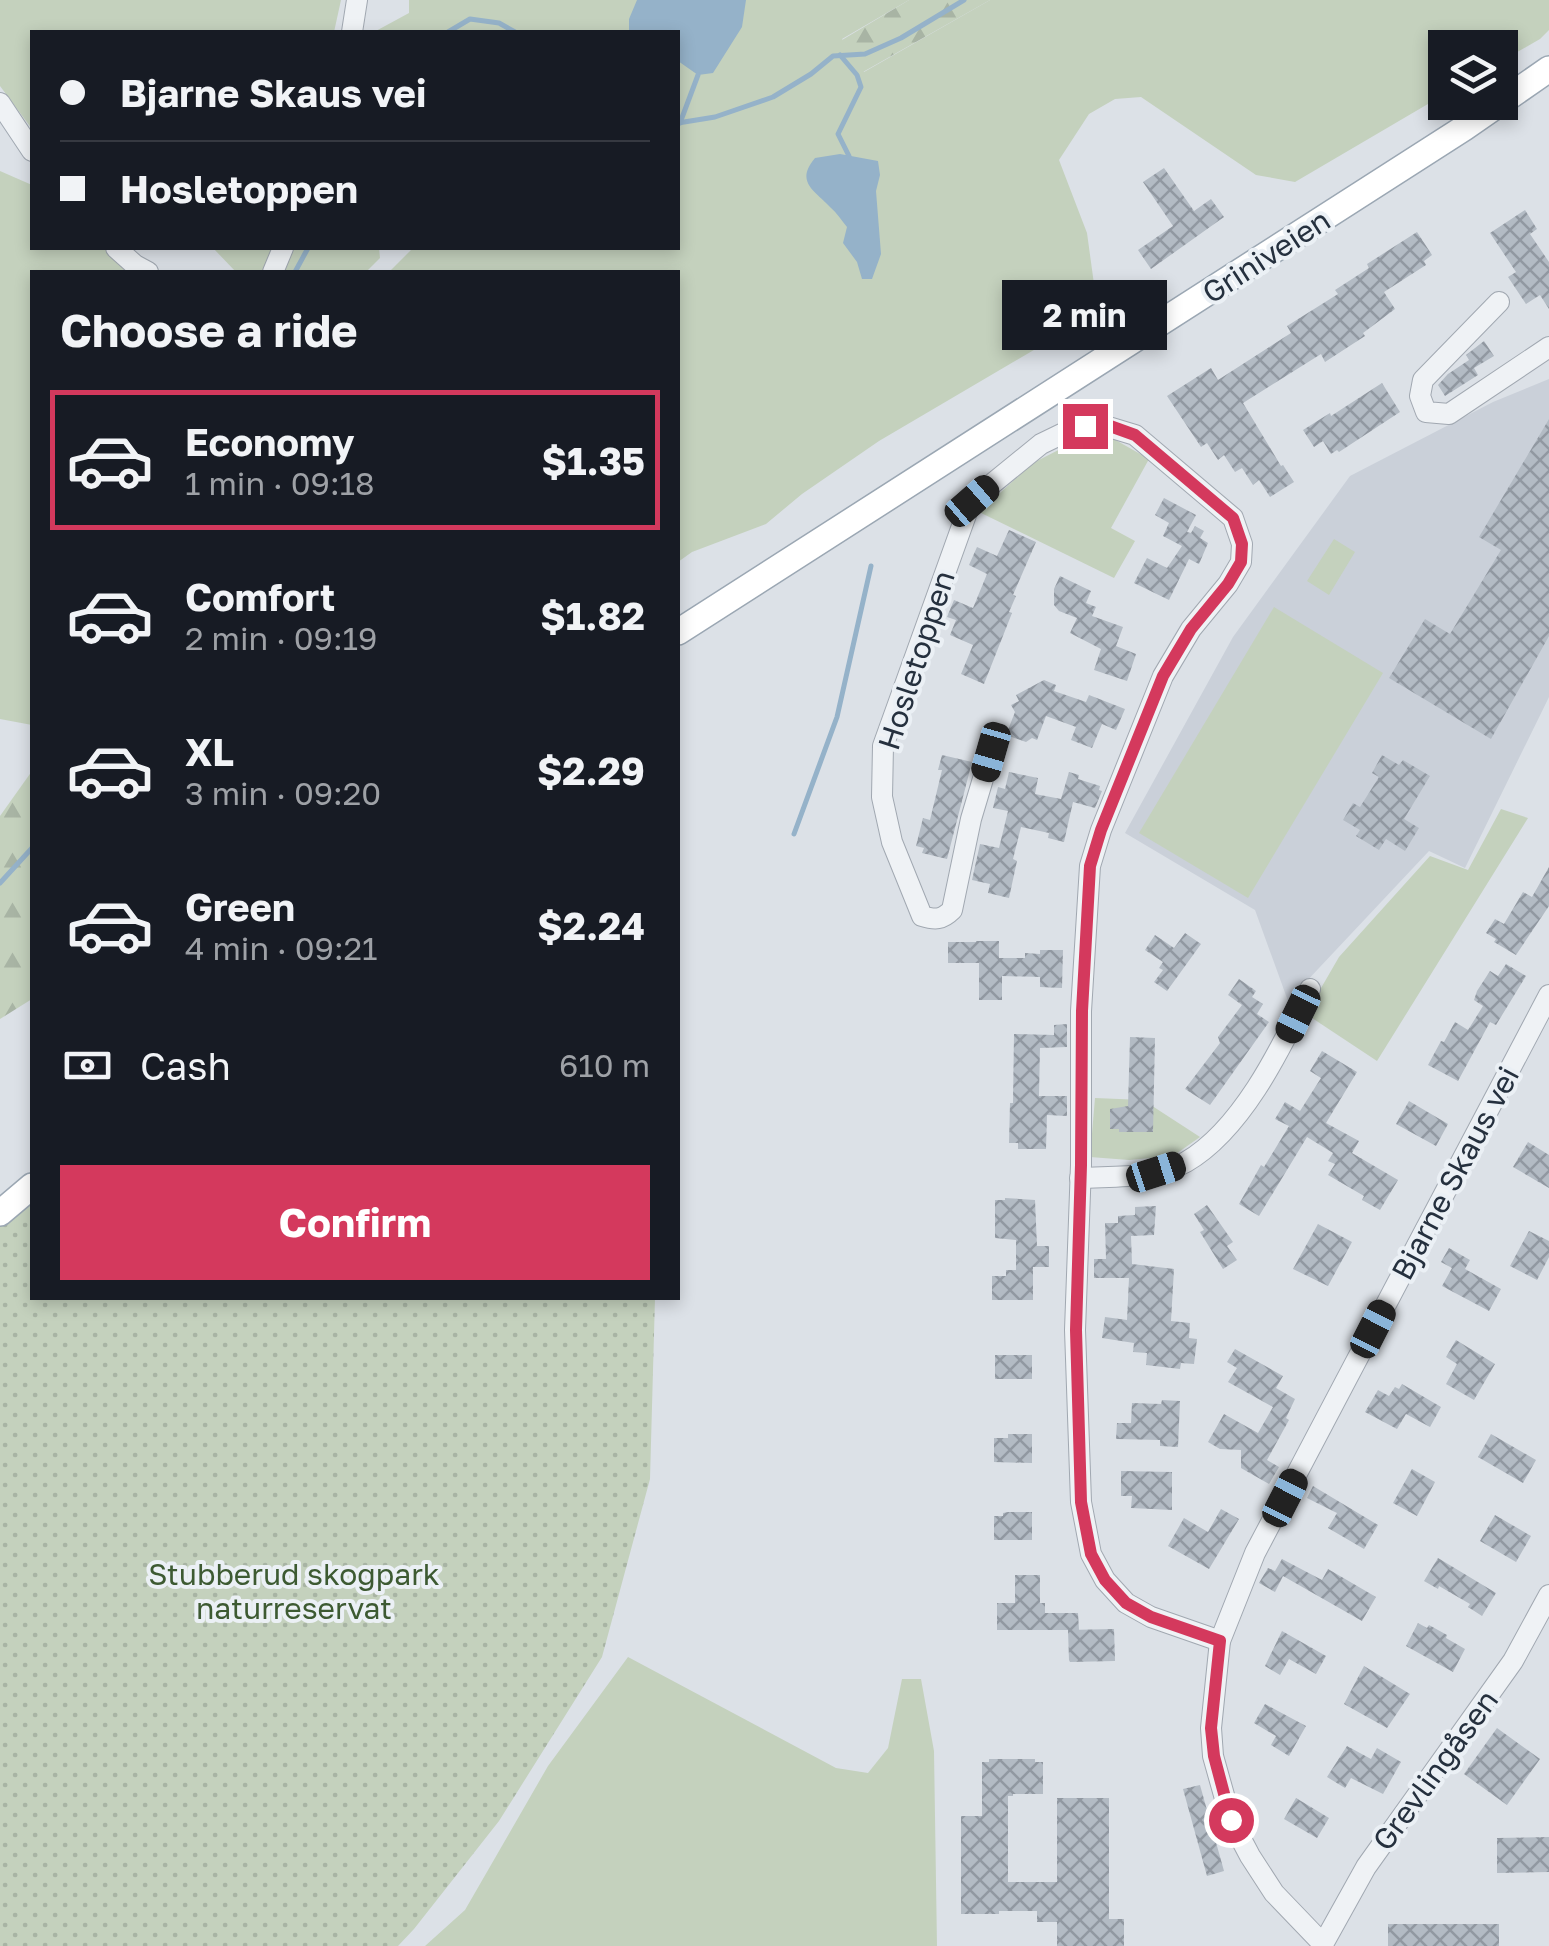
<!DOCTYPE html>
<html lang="en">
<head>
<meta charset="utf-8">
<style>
  body { margin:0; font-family:"Golos Text",sans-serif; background:#242831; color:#f1f3f6; height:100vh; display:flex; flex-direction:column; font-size:38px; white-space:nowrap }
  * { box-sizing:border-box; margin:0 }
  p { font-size:32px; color:#9ea1a6 }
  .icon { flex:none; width:55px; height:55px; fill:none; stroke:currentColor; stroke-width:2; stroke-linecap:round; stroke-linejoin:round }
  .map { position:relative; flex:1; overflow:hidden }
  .details { position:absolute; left:30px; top:270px; width:650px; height:1030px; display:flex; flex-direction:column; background:#171b24; border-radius:0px; box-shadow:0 5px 15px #0003 }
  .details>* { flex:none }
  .hud { position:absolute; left:30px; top:30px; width:650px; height:220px; border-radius:0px; box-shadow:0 5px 15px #0003; display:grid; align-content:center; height:220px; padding:0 30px; background:#171b24 }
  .fabs { position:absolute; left:1428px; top:30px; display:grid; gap:20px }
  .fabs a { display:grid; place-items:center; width:90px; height:90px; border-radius:0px; background:#171b24; box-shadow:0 5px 15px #0003; font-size:50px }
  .end { position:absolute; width:45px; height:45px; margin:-22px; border:12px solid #d4395d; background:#fff; box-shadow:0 0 0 5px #fff }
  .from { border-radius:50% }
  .bubble { position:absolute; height:70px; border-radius:0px; background:#171b24; box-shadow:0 5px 15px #0003; font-size:32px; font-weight:700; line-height:70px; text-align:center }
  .car { position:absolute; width:30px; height:60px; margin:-30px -15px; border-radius:12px; box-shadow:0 0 8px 2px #0007; background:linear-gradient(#222 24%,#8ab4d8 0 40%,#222 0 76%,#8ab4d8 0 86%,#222 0) }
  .hud b { display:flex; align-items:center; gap:35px; height:95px; font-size:38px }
  .hud b+b { border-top:2px solid #363941 }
  .hud i { width:25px; height:25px; background:#f1f3f6 }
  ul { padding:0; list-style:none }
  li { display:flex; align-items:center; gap:30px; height:140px; margin:0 20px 15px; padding:0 10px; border:5px solid transparent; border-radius:0px }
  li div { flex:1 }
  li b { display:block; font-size:38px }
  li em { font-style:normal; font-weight:700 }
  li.active { border-color:#d4395d }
  li>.icon { width:90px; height:90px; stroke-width:1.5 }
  h2 { padding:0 30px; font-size:45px; line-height:120px }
  .pay { display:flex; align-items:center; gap:25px; height:110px; padding:0 30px; font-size:38px }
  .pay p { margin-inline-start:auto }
  .button { display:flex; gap:20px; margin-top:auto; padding:20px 30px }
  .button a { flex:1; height:115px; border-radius:0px; background:#d4395d; color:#fff; font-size:40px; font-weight:700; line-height:115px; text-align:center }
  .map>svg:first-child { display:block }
</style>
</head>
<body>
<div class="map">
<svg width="1549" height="1946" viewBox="0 0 1549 1946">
  <defs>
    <pattern id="forest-firs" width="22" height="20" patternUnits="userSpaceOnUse" patternTransform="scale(2.5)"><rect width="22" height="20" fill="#c4d1bd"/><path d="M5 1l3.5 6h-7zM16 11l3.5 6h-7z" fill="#a8b4a4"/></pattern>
    <pattern id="park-dots" width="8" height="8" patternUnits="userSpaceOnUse" patternTransform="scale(2.5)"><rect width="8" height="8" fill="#c4d1bd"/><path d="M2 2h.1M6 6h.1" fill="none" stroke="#a8b4a4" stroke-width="1.8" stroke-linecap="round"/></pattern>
    <pattern id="building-cross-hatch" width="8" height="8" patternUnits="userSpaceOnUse" patternTransform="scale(2.5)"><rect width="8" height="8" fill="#b3bbc4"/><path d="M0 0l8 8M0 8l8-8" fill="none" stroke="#9198a1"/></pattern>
  </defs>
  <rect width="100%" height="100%" fill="#dce1e7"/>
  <polygon fill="#cad0d9" points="1549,379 1549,697 1465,868 1429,851 1288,1001 1255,910 1125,833 1233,637 1350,476 1493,402"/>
  <g fill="#c4d1bd">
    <polygon points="0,0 341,0 334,32 32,32 32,129 0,86"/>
    <polygon points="409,0 909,0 842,39 864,72 990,0 1549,0 1549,30 1540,39 1500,62 1500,48 1445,48 1445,94 1295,182 1256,175 1141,97 1115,99 1089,114 1059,160 1087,233 1094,284 1073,327 879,441 802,494 766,524 692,552 678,562 678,272 389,272 413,248 678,248 678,32 374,32 409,13"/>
    <polygon points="0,171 32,185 32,248 120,248 151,272 32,272 32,725 0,719"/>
    <polygon points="213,248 379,248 380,258 366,272 236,272"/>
    <polygon points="1112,438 1149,459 1111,528 1135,541 1114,578 979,512 1033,463 1080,439"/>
    <polygon points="1334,539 1355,552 1329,595 1307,581"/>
    <polygon points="1274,607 1383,673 1248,898 1139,833"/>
    <polygon points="1501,809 1528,818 1377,1061 1306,1014 1339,957 1430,856 1468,870"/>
    <polygon points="1095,1098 1143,1100 1200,1137 1173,1156 1129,1160 1090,1157"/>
    <polygon points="628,1657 836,1768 868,1773 888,1748 902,1679 921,1679 934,1751 937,1946 425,1946 465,1910 548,1766"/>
  </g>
  <g fill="url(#forest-firs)">
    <polygon points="909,0 990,0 863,72 842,40"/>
    <polygon points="32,771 32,999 0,1019 0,816"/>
  </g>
  <polygon fill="url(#park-dots)" points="32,1193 32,1298 655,1298 650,1479 602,1657 499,1821 414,1929 398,1946 0,1946 0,1219"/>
  <g fill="#95b2c9">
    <polygon points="637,0 746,0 742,27 713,73 698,75 678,61 678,32 629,32 629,19"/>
    <path d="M840,154L878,161L880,175L876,191L881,254L872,279H862L857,262L843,243L847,227C842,221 837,213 830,207C814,190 795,182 815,158Z"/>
  </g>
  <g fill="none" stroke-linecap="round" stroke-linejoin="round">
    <g stroke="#95b2c9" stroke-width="5">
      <polyline points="448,32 470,19 499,23 515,32"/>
      <polyline points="840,55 857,75 861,87 838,134 849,156"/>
      <polyline points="678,123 715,117 773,97 811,74 833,56 865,54 901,38 964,0"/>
      <polyline points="680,123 698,75"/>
      <polyline points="295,272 308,248"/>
      <polyline points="794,834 837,717 871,566"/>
      <polyline points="0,883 32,848"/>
    </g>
  </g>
  <g fill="url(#building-cross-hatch)">
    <polygon points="1164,168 1194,211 1211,199 1224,217 1151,269 1138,250 1173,226 1143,182"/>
    <polygon points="1525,210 1537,229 1530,234 1549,262 1549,309 1540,295 1526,304 1508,277 1516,272 1490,233"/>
    <polygon points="1417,232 1432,255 1424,261 1426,265 1384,292 1395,309 1363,333 1365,336 1325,362 1321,354 1243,403 1281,466 1283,465 1294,482 1270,497 1259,480 1253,485 1242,468 1235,472 1224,455 1218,460 1207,443 1201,447 1167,396 1211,368 1218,380 1291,333 1287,326 1338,294 1335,290 1369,268 1367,264"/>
    <polygon points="1484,341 1494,356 1474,368 1478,375 1445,396 1438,385 1448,374 1469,360 1466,355"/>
    <polygon points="1382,383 1400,412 1339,452 1337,450 1331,454 1323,441 1314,447 1303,430 1330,413 1331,416"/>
    <polygon points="1549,419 1549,636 1491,739 1389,678 1425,619 1450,634 1501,550 1479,537"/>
    <polygon points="1164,498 1196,515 1187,532 1191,533 1195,526 1204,531 1200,538 1208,543 1199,564 1189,559 1169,600 1134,583 1147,558 1167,568 1182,546 1163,536 1169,523 1155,515"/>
    <polygon points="1009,530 1036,542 1013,595 1016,596 1009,612 1012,613 984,684 961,674 973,645 950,635 956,620 947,617 954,600 973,608 987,574 969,565 977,547 997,556"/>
    <polygon points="1060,576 1091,591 1086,603 1096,607 1092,616 1123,627 1116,646 1136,654 1127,681 1094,670 1101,649 1070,633 1077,618 1059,611 1054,605 1054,589"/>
    <polygon points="1044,680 1056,685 1054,691 1086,702 1089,695 1125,709 1116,730 1102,724 1092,748 1071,740 1076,727 1046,716 1037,740 1032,738 1026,742 1006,735 1015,712 1011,705 1019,701 1016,695"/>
    <polygon points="942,755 972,762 947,859 922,853 924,848 916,846 923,818 930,820 942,770 938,770"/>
    <polygon points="1382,755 1399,765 1403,760 1430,776 1404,819 1419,828 1405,851 1386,839 1379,850 1356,836 1360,830 1343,820 1353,803 1360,807 1379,777 1372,773"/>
    <polygon points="1009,772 1038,778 1035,794 1061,799 1069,772 1079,775 1078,779 1100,786 1099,790 1102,791 1095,808 1073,802 1064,842 1048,838 1049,833 1021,827 1013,859 1017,861 1009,898 988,893 990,884 972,880 980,844 999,848 1008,811 993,808 998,787 1005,789"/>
    <polygon points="1549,867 1549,906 1516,955 1494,942 1496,939 1486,933 1495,919 1504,924 1523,892 1532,897"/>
    <polygon points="1185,933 1201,944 1167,991 1154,982 1163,970 1159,968 1163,962 1145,950 1155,935 1174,948"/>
    <polygon points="976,941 999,941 999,958 1025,958 1025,953 1040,954 1040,950 1063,950 1062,988 1040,987 1040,977 1002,976 1002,1000 979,1000 979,963 948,963 948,942 976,942"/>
    <polygon points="1506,964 1526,976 1496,1025 1490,1022 1458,1081 1428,1065 1441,1041 1444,1042 1455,1022 1468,1030 1483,1006 1474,1000 1477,991 1490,971 1498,976"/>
    <polygon points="1239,979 1256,991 1252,997 1263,1004 1257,1014 1269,1022 1210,1105 1185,1089 1220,1043 1218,1037 1242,1005 1228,995"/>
    <polygon points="1067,1024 1067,1047 1040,1048 1039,1096 1067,1096 1067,1116 1047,1115 1046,1149 1018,1149 1018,1143 1009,1143 1010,1103 1013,1103 1014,1034 1054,1035 1054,1025"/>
    <polygon points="1130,1037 1155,1038 1153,1132 1119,1132 1119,1129 1110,1129 1110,1109 1128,1106"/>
    <polygon points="1322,1051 1357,1072 1326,1123 1359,1141 1352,1153 1398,1180 1380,1210 1362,1200 1364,1196 1328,1175 1335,1164 1328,1161 1333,1153 1307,1137 1259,1216 1239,1204 1261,1165 1264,1167 1289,1126 1275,1119 1285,1102 1300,1111 1321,1078 1310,1071"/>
    <polygon points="1409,1101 1448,1124 1436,1146 1396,1124"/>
    <polygon points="1528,1142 1549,1155 1549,1188 1513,1167"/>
    <polygon points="1005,1198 1035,1200 1037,1246 1049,1246 1049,1267 1033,1267 1033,1300 992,1300 992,1276 1006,1276 1006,1270 1016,1270 1016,1240 995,1238 995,1200 1005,1200"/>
    <polygon points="1207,1205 1233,1242 1227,1246 1237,1260 1223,1269 1200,1232 1204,1230 1194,1214"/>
    <polygon points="1156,1206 1154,1235 1131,1236 1132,1264 1174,1269 1171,1321 1190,1323 1189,1338 1197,1339 1194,1364 1181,1363 1180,1369 1146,1365 1147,1353 1133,1352 1134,1343 1102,1338 1105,1317 1127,1320 1129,1278 1094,1278 1094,1259 1106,1259 1105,1223 1118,1223 1118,1216 1135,1215 1135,1207"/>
    <polygon points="1318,1224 1352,1242 1328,1286 1293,1269"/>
    <polygon points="1529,1231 1549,1241 1549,1257 1537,1280 1510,1266"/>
    <polygon points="1449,1248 1470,1260 1465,1269 1501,1289 1489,1311 1442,1286 1452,1268 1441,1262"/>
    <polygon points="1456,1340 1495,1364 1474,1400 1446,1384 1457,1364 1446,1357"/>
    <polygon points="1235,1349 1283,1376 1276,1388 1295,1399 1286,1418 1289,1420 1267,1460 1279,1467 1269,1484 1241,1468 1241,1450 1220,1449 1208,1442 1224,1414 1258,1433 1273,1407 1228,1382 1237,1368 1227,1362"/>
    <rect x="995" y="1355" width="37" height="24"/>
    <polygon points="1402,1384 1441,1407 1430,1427 1406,1414 1397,1429 1365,1412 1378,1390 1389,1396 1395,1387 1399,1389"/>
    <polygon points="1162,1400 1180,1401 1178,1447 1160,1446 1160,1440 1116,1439 1117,1423 1131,1423 1132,1403 1161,1404"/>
    <polygon points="1008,1434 1032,1434 1032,1463 994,1462 994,1438 1008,1438"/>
    <polygon points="1491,1434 1536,1460 1523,1483 1478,1457"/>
    <polygon points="1412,1469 1435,1482 1417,1516 1393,1503"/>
    <polygon points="1121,1471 1172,1472 1172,1510 1131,1508 1132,1496 1121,1496"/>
    <polygon points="1313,1486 1378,1525 1364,1549 1328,1528 1337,1513 1307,1498"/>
    <polygon points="1221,1509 1239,1519 1209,1569 1168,1546 1184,1518 1208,1532"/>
    <polygon points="1008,1512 1032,1512 1032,1540 994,1540 994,1516 1003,1516 1003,1513"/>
    <polygon points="1495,1515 1531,1536 1516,1562 1480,1541"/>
    <polygon points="1438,1558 1496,1593 1482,1616 1468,1607 1470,1604 1439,1586 1438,1589 1424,1581"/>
    <polygon points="1282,1559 1322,1580 1328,1569 1376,1597 1362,1621 1283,1576 1275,1592 1259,1583 1268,1568 1275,1571"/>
    <polygon points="1015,1575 1040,1575 1040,1603 1045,1603 1045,1613 1078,1613 1079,1630 997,1630 997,1603 1015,1603"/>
    <polygon points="1418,1623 1427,1628 1429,1625 1447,1635 1446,1638 1465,1649 1453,1672 1406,1646"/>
    <polygon points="1114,1629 1115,1661 1070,1662 1069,1660 1068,1630"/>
    <polygon points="1282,1631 1326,1656 1316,1674 1289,1659 1280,1675 1265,1666"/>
    <polygon points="1364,1666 1410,1694 1387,1728 1344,1704"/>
    <polygon points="1265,1704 1306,1726 1289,1756 1271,1745 1276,1736 1254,1723"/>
    <polygon points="1497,1728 1540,1759 1507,1805 1464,1774"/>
    <polygon points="1347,1746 1371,1759 1377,1748 1401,1762 1383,1794 1351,1778 1345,1788 1327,1777"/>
    <polygon points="989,1759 1035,1759 1035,1762 1043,1762 1043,1794 1013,1794 1013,1796 1008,1796 1008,1882 1057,1882 1057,1798 1109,1798 1109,1919 1124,1919 1124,1946 1057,1946 1057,1922 1037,1922 1037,1911 999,1911 999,1914 961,1914 961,1816 982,1816 982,1762 989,1762"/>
    <polygon points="1200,1785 1224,1871 1207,1876 1183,1789"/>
    <polygon points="1296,1798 1329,1818 1317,1838 1284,1819"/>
    <polygon points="1549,1837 1549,1872 1497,1873 1497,1838"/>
    <rect x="1388" y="1924" width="111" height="22"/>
  </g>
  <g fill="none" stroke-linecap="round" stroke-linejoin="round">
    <defs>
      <g id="minor">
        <polyline points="352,32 357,0"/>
        <polyline points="0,103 32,151"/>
        <polyline points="116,248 135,265 148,272"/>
        <polyline points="273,272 283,248"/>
        <polyline points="1499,302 1423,380 1420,396 1426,412 1449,414 1549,347"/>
        <path d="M991,752L971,819L952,910C942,920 935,920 922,916L892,842L882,797L883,746L971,501L1041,444L1072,429L1102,425L1135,435L1233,518L1242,544L1241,562L1228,584L1191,629L1163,676L1101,830L1090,866L1081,1011V1165L1075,1330L1081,1502L1091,1554L1105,1580L1126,1603L1151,1617L1220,1641"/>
        <path d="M1080,1178C1114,1176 1156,1179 1186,1162C1243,1129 1282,1046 1310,989"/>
        <polyline points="1322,1943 1274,1893 1250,1856 1231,1820 1213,1756 1211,1728 1220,1641 1255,1553 1549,995"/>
        <polyline points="1322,1946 1366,1867 1513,1661 1549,1595"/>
      </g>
      <g id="major">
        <polyline points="678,632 1464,128 1549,69"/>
        <polyline points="0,1213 32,1186"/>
      </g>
    </defs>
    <use href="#minor" stroke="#a1a8b1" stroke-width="22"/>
    <use href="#major" stroke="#9ba7b3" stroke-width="28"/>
    <use href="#minor" stroke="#eff2f5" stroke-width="20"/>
    <use href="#major" stroke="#fff" stroke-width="25"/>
  </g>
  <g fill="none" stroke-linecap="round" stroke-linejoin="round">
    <polyline stroke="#d4395d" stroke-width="12" points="1085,426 1110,426 1135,435 1233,518 1242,544 1241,562 1228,584 1191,629 1163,676 1101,830 1090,866 1082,1011 1081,1165 1076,1330 1081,1502 1091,1554 1105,1580 1126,1603 1151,1617 1220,1641 1211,1728 1214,1756 1231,1820"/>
  </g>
  <g text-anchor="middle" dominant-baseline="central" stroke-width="8" stroke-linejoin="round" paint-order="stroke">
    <g font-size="30" fill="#25303e" stroke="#ebf0f5">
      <text transform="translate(1266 256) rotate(-33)">Griniveien</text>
      <text transform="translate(916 660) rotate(-72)">Hosletoppen</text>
      <text transform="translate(1455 1173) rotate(-62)">Bjarne Skaus vei</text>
      <text transform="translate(1435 1770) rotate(-54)">Grevlingåsen</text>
    </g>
    <g font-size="30" fill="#3d5a32" stroke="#ebf0f5">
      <text x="294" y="1574">Stubberud skogpark<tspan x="294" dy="34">naturreservat</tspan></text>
    </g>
  </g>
</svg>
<div class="fabs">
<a><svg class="icon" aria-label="layers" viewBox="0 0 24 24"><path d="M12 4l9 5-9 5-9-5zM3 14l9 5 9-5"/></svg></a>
</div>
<i class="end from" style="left:1231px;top:1820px"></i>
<i class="end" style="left:1085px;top:426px"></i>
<div class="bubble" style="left:1002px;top:280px;width:165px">2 min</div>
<i class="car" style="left:972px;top:501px;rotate:49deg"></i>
<i class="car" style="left:991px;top:752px;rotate:196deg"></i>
<i class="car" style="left:1298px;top:1014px;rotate:206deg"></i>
<i class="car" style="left:1156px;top:1172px;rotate:72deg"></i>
<i class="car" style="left:1373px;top:1329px;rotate:27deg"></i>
<i class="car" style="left:1285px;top:1498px;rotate:27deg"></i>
<div class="hud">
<b><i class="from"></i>Bjarne Skaus vei</b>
<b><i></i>Hosletoppen</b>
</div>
<section class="details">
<h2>Choose a ride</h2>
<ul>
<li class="active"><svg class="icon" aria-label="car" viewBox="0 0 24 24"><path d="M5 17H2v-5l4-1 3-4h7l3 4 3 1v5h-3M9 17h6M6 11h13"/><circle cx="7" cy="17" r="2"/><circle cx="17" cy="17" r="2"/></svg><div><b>Economy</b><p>1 min · 09:18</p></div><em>$1.35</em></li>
<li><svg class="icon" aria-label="car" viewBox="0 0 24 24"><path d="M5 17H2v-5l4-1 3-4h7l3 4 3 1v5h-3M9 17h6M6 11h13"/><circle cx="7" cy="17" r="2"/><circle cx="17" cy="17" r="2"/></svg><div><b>Comfort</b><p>2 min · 09:19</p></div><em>$1.82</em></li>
<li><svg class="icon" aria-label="car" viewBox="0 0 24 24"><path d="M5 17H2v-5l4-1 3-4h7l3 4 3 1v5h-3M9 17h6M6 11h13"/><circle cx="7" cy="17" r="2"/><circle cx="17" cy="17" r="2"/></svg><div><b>XL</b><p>3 min · 09:20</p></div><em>$2.29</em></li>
<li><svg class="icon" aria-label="car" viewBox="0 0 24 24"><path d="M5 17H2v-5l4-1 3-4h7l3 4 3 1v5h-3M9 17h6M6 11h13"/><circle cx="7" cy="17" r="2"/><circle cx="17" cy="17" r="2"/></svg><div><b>Green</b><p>4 min · 09:21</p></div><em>$2.24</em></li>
</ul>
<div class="pay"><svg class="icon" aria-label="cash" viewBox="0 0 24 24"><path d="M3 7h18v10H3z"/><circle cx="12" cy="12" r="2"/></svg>Cash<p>610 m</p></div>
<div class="button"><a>Confirm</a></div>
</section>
</div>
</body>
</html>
